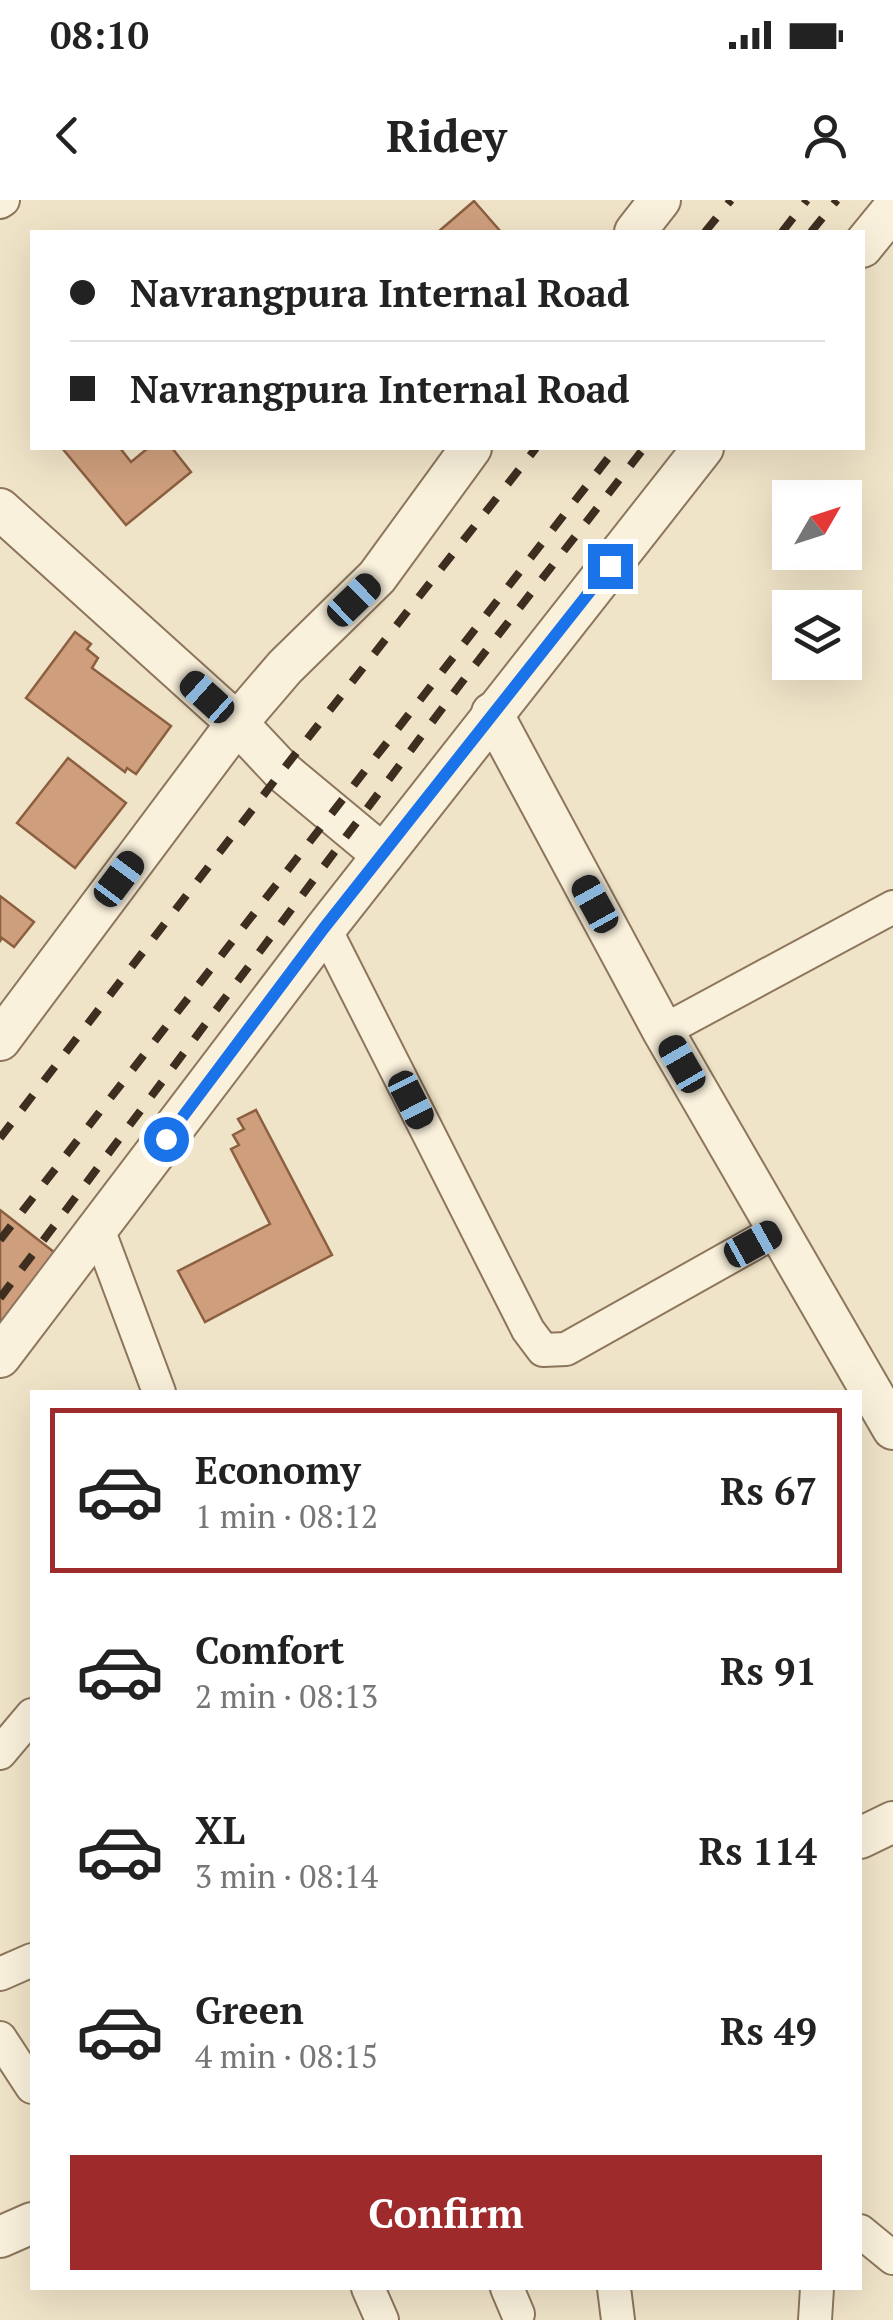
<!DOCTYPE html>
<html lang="en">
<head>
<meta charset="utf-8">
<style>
  body { margin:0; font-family:"PT Serif",serif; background:#f6f6f6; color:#222; height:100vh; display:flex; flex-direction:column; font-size:38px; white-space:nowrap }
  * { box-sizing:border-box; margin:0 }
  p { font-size:32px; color:#767676 }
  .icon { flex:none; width:55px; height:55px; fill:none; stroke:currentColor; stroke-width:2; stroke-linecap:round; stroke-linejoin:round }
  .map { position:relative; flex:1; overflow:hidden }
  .panel { position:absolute; left:30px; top:1190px; width:832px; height:900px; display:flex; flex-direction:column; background:#fff; border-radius:0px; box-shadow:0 10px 40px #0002 }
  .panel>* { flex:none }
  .banner { position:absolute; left:30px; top:30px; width:835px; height:220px; border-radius:0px; box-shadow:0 10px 40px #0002; display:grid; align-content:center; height:220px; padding:0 40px; background:#fff }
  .needle { width:65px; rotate:51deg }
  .tools { position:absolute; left:772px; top:280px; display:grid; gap:20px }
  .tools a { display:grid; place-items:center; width:90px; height:90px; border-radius:0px; background:#fff; box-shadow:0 10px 40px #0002; font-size:50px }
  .end { position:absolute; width:45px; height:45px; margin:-22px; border:12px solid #1a73e8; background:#fff; box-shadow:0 0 0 5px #fff }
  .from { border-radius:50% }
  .car { position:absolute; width:30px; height:60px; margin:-30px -15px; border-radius:12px; box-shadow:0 0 8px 2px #0007; background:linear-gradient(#222 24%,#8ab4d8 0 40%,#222 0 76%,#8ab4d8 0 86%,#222 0) }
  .banner b { display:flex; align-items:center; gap:35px; height:95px; font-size:38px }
  .banner b+b { border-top:2px solid #e0e0e0 }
  .banner i { width:25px; height:25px; background:#222 }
  ul { padding:18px 0 0; list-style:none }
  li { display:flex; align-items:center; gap:30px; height:165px; margin:0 20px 15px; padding:0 20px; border:5px solid transparent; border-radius:0px }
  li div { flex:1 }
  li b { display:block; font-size:38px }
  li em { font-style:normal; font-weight:700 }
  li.on { border-color:#9e2a2b }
  li>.icon { width:90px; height:90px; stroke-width:1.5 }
  .action { display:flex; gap:20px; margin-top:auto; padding:20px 40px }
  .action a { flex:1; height:115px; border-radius:0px; background:#9e2a2b; color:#fff; font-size:40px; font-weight:700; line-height:115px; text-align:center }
  .status { display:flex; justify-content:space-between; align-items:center; height:70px; padding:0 50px; background:#fff; direction:ltr }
  .status svg { height:28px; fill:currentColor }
  header { display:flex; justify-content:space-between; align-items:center; height:130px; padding:0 40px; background:#fff; font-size:45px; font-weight:700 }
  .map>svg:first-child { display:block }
</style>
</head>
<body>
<div class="status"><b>08:10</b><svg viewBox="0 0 49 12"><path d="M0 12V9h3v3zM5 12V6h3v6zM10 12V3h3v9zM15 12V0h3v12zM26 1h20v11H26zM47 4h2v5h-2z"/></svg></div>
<header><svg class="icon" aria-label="back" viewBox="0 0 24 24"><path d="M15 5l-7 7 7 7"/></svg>Ridey<svg class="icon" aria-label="person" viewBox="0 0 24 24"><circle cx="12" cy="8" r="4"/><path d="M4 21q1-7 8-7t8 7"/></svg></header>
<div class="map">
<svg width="893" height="2120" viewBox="0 0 893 2120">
  <rect width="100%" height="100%" fill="#f0e4c8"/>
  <g fill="#cf9f7d" stroke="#8d5f41" stroke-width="2.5">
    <polygon points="474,1 501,32 438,32"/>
    <polygon points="62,248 120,248 131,262 148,248 172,248 191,272 126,325"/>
    <polygon points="75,432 91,444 87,449 98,458 92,468 171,526 136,574 127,568 125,572 26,498"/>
    <polygon points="68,558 126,603 75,668 17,623"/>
    <polygon points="0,696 34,722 14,747 2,738 0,741"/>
    <polygon points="256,910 332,1055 205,1122 178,1071 270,1024 231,949 239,945 233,935 244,929 238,919"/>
    <polygon points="0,1010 68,1063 0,1151"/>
  </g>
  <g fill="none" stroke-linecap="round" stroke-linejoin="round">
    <defs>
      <g id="minor">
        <polyline points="0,2 3,0"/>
        <polyline points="325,729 528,1130 543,1150 566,1149 778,1030"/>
        <polyline points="663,831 893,707"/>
        <polyline points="98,1029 159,1192"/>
        <polyline points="0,1553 32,1515"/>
        <polyline points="0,1774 32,1760"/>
        <polyline points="0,1838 32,1887"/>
        <polyline points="860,2031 893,2058"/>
        <polyline points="368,2088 382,2120"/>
        <polyline points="507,2088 518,2114"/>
        <polyline points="614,2088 618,2120"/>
        <polyline points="815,2120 817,2088"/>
      </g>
      <g id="tertiary">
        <polyline points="635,32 660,0"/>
        <polyline points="862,47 893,9"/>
        <polyline points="0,309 237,523 282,571 383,655"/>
        <polyline points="492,513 663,831 893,1229"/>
        <polyline points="0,840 237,523 285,467 377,377 471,248"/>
        <polyline points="0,1157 325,729 703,248"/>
        <polyline points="860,1638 893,1622"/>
        <polyline points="0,2037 32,2023"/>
      </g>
    </defs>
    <use href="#minor" stroke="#8d765c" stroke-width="36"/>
    <use href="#tertiary" stroke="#8d765c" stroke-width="44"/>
    <use href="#minor" stroke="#faf1dc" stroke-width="32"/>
    <use href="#tertiary" stroke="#faf1dc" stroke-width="40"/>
    <g stroke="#3d2e20" stroke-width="8" stroke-dasharray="18 18" stroke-linecap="butt">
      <polyline points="705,32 731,0"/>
      <polyline points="782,32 807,0"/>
      <polyline points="811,32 837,0"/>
      <polyline points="0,938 282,571 536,248"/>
      <polyline points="0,1040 616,248"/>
      <polyline points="0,1098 471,470 644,248"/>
    </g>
  </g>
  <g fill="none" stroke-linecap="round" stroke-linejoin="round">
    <polyline stroke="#1a73e8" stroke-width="12" points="166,939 324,728 610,366"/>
  </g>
</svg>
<div class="tools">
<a><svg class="needle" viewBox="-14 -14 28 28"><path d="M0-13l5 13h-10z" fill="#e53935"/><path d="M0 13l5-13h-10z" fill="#767676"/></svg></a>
<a><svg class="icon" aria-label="layers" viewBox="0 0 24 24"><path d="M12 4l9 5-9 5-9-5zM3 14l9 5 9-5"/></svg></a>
</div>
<i class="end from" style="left:166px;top:939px"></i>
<i class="end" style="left:610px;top:366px"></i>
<i class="car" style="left:354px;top:400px;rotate:46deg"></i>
<i class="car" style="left:207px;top:497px;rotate:312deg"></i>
<i class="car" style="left:119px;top:679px;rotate:37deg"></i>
<i class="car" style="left:595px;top:704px;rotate:331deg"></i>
<i class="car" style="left:682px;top:864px;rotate:330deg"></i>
<i class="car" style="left:411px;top:900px;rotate:153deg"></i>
<i class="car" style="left:753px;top:1044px;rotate:61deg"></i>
<div class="banner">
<b><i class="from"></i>Navrangpura Internal Road</b>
<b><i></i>Navrangpura Internal Road</b>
</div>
<section class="panel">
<ul>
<li class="on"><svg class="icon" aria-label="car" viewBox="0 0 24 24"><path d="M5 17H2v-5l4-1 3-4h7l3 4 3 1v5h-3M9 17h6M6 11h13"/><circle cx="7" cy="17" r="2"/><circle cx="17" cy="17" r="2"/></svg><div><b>Economy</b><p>1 min · 08:12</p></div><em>Rs 67</em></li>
<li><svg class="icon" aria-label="car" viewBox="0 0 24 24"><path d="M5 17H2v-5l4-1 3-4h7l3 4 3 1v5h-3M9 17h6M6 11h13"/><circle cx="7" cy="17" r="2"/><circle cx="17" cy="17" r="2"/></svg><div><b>Comfort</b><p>2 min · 08:13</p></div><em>Rs 91</em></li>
<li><svg class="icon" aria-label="car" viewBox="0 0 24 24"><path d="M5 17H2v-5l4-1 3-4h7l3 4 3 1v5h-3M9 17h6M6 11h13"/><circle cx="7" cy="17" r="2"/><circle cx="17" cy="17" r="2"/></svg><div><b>XL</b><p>3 min · 08:14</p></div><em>Rs 114</em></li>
<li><svg class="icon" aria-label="car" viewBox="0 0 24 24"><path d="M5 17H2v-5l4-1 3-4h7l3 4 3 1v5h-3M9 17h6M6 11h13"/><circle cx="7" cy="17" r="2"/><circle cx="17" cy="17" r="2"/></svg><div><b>Green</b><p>4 min · 08:15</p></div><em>Rs 49</em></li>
</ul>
<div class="action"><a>Confirm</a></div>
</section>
</div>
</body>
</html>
